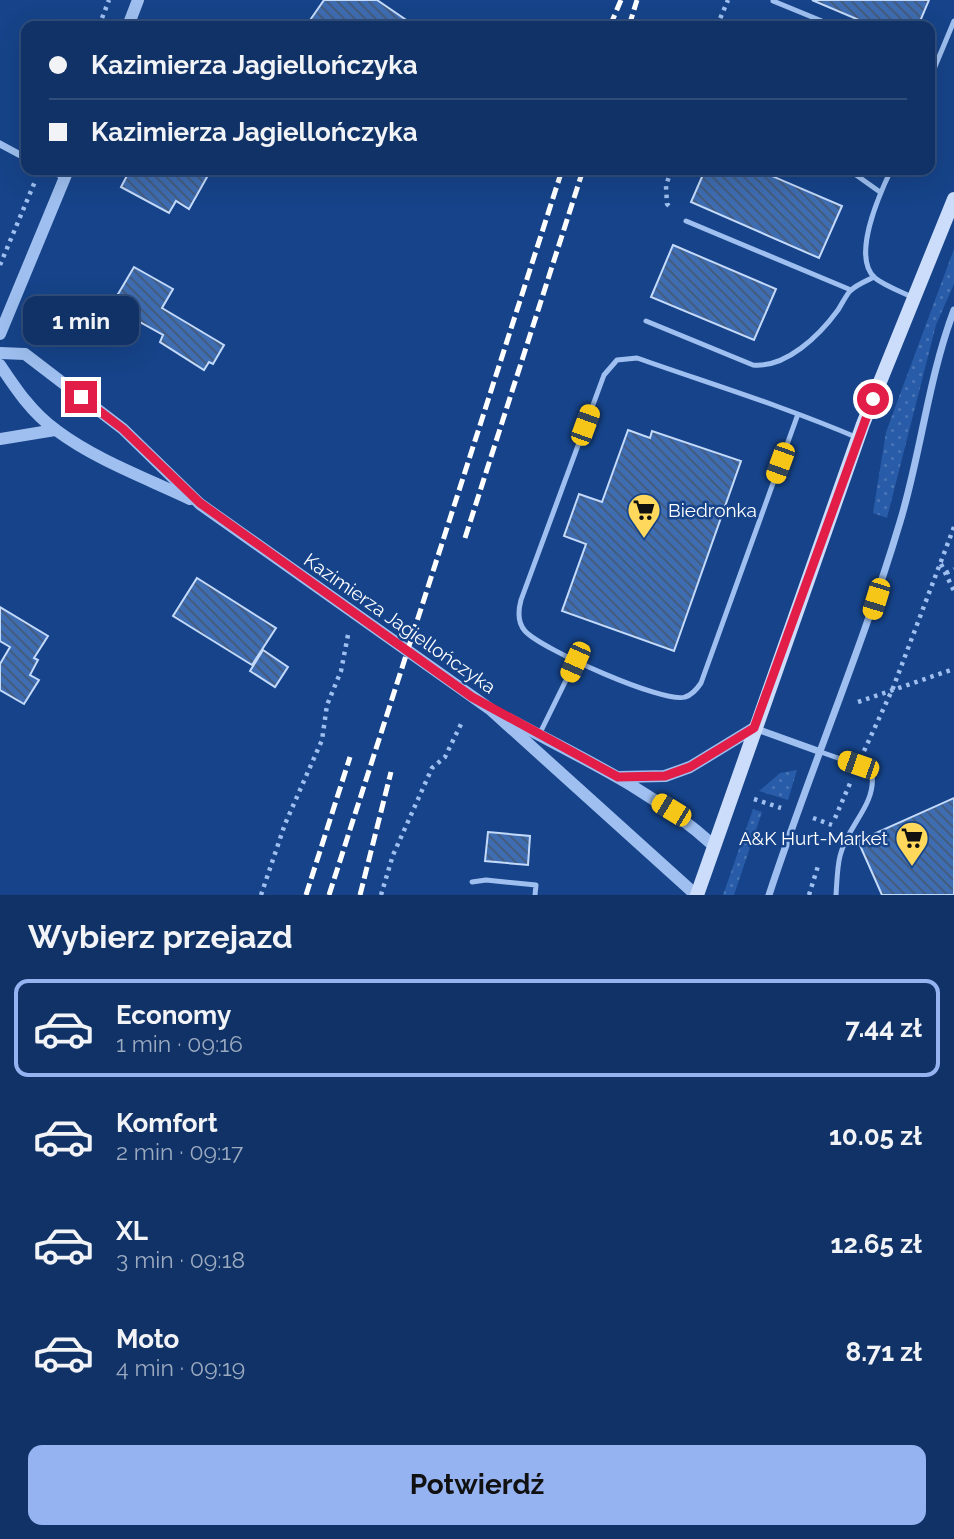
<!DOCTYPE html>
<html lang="pl">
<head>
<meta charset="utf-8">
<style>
  body { margin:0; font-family:Raleway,sans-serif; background:#193a6d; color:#f1f3f6; height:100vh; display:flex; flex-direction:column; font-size:26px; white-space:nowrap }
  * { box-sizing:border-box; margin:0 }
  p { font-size:23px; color:#9caac0 }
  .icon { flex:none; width:38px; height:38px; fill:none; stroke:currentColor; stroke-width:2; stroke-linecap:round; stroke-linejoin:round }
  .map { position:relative; height:895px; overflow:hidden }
  .details { display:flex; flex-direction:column; background:#103267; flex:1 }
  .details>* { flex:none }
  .hud { position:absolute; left:21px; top:21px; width:914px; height:154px; border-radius:14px; box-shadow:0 7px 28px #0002,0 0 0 2px #304d7b; display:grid; align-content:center; height:154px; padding:0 28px; background:#103267 }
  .end { position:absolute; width:32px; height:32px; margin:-16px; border:9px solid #e11d48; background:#fff; box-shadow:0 0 0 4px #fff }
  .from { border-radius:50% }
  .bubble { position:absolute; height:49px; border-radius:14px; background:#103267; box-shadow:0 7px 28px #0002,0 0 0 2px #304d7b; font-size:23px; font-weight:700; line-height:49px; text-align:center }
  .car { position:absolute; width:21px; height:42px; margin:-21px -10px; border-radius:9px; box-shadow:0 0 5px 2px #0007; background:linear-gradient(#f5c518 24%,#345 0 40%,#f5c518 0 76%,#345 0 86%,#f5c518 0) }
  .hud b { display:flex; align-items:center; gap:24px; height:66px; font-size:26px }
  .hud b+b { border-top:2px solid #304d7b }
  .hud i { width:18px; height:18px; background:#f1f3f6 }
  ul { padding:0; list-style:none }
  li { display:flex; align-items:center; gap:21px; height:98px; margin:0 14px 10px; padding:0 14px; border:4px solid transparent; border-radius:14px }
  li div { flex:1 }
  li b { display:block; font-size:26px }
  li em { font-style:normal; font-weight:700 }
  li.on { border-color:#95b2f1 }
  li>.icon { width:63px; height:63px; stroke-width:1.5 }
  h2 { padding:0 28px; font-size:32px; line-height:84px }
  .action { display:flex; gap:14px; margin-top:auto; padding:14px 28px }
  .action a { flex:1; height:80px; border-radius:14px; background:#95b2f1; color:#111; font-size:28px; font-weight:700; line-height:80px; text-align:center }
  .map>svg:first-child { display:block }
</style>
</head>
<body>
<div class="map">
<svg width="954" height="895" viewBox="0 0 954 895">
  <defs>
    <pattern id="grass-dots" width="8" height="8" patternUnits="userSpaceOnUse" patternTransform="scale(1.75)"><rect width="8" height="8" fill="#285ca8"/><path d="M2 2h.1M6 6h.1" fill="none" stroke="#4874b5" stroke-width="1.8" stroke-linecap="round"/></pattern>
    <pattern id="building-back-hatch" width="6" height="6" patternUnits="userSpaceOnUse" patternTransform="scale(1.75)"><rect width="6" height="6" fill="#3e6db2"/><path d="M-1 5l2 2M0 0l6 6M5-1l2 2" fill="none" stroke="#465975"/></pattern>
  </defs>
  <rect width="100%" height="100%" fill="#164389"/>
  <g fill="url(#grass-dots)">
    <polygon points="954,249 954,284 936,325 887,518 873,513 886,432"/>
    <polygon points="797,770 788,800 759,791 780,773"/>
    <polygon points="753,809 762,812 734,895 723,895"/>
  </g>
  <g fill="url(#building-back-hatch)" stroke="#c4dafb" stroke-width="2">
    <polygon points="324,0 377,0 415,26 306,26"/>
    <polygon points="812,0 929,0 918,26 873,26"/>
    <polygon points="130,170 211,170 189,209 176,201 169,213 121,187"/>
    <polygon points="705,170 758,170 842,206 819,258 691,202"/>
    <polygon points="673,245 776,289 754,340 651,297"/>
    <polygon points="134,267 173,289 162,308 224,345 213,364 209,362 204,370 160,342 163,335 111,306"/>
    <polygon points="628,430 650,438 652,431 741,461 674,651 562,611 586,544 564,536 579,494 602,502"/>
    <polygon points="197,578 276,628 252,665 173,616"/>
    <polygon points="0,607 48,636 34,658 38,660 30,675 39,680 24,704 0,690 0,664 10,647 0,641"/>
    <polygon points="263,650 288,667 275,687 250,671"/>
    <polygon points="954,798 954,895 882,895 858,841"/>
    <polygon points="488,832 530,836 528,865 485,861"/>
  </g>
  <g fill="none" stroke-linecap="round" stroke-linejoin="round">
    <g stroke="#9ebfef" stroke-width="4.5" stroke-dasharray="3.5 5" stroke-linecap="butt">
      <polyline points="99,26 109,0"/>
      <polyline points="717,26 728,0"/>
      <polyline points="671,170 666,186 667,204 672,209"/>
      <polyline points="0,265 36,179"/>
      <polyline points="941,564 954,591"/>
      <polyline points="946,573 954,569"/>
      <polyline points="858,702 954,669"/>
      <polyline points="864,751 893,688 954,527"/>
      <polyline points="754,799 781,808"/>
      <polyline points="813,818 832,825"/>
      <polyline points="835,818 851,781"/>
      <polyline points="261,895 285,824 322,740 327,705 341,671 348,635"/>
      <polyline points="381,895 393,855 432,768 445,757 463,720"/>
      <polyline points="809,895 818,866"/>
    </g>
    <g stroke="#9ebfef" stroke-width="5">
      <polyline points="773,1 834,26"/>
      <polyline points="929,81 954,21"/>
      <polyline points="849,170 880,192"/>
      <path d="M891,170C880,193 851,257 875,278C885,286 902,292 914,298"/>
      <polyline points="686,221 851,290"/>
      <path d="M646,321L753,365C786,368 819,336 838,310C842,304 845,297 850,291C856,285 866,281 874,277"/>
      <path d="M798,414L701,683C697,689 692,695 685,697C664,704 541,649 525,631C517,622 518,611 521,600L604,375L617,360L637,358C711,384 786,407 858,438"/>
      <polyline points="539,735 575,662"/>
      <path d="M818,751L858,765L872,775C876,805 847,826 840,856C837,868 837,882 836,895"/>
      <polyline points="472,882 486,880 536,885 535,895"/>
    </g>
    <g stroke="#9ebfef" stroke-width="7">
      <polyline points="0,144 26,158"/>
      <polyline points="50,170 65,177"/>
      <polyline points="754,728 818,751"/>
      <path d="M769,895C810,770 862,649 900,522C921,453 928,379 954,310"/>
    </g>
    <g stroke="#9ebfef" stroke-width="12">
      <polyline points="128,26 138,0"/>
      <polyline points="0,334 68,170"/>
      <polyline points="0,353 25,354 123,429 200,504 490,709 696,895"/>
      <path d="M0,365C16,389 32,413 56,430C96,460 146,478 190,499"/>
      <polyline points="0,439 55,430"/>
      <path d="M509,719C579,757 653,790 713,845"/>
      <polyline points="620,777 665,776 690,767 754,728"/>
    </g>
    <polyline stroke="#cbddfa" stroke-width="14" points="697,895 863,424 954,199"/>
    <g stroke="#fff" stroke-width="5" stroke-dasharray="12 5" stroke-linecap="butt">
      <polyline points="610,26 621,0"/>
      <polyline points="629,26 637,0"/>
      <polyline points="465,538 583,170"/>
      <polyline points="306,895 350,757"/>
      <polyline points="329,895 562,170"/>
      <polyline points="360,895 391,772"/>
    </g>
  </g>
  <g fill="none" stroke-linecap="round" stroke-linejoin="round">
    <polyline stroke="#e11d48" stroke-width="9" points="81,397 123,429 200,503 472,697 618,777 665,776 690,767 754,728 873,399"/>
  </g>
  <defs>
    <symbol id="supermarket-pin" viewBox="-11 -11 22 30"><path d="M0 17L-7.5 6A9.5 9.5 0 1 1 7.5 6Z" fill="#ffd85c" stroke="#164389"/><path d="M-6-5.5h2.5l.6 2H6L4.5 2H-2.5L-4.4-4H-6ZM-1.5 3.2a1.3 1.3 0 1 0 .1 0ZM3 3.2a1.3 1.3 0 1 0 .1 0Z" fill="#111"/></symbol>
  </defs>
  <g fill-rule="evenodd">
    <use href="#supermarket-pin" x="625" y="491" width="38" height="52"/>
    <use href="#supermarket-pin" x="893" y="819" width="38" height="52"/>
  </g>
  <g text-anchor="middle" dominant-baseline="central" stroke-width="5" stroke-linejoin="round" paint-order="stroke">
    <g font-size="19" fill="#fff" stroke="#164389" text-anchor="start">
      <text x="668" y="510">Biedronka</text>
      <text x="888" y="838" text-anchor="end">A&amp;K Hurt-Market</text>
    </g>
    <g font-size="19" fill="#fff" stroke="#164389">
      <text transform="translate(400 623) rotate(35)">Kazimierza Jagiellończyka</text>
    </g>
  </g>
</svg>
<i class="end from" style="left:873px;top:399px"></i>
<i class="end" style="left:81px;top:397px"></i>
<div class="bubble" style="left:23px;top:296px;width:116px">1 min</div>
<i class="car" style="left:585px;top:425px;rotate:20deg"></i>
<i class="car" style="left:780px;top:463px;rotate:200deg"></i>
<i class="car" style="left:876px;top:599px;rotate:197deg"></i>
<i class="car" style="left:575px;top:662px;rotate:204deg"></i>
<i class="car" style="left:858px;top:765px;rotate:289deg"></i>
<i class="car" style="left:671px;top:810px;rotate:301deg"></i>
<div class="hud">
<b><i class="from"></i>Kazimierza Jagiellończyka</b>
<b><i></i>Kazimierza Jagiellończyka</b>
</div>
</div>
<section class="details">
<h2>Wybierz przejazd</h2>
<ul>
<li class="on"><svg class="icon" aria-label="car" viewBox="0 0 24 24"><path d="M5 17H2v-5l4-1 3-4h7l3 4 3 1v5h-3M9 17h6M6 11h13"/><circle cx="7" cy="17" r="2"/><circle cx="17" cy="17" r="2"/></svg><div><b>Economy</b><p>1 min · 09:16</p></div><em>7.44 zł</em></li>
<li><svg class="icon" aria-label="car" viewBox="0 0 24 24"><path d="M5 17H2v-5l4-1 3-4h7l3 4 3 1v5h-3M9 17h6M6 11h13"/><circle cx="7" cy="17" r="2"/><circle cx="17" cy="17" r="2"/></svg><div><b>Komfort</b><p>2 min · 09:17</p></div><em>10.05 zł</em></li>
<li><svg class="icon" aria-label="car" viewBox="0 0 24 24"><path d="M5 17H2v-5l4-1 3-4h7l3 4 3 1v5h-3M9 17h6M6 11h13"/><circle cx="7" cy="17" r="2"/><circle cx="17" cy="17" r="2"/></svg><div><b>XL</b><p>3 min · 09:18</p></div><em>12.65 zł</em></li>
<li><svg class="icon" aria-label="car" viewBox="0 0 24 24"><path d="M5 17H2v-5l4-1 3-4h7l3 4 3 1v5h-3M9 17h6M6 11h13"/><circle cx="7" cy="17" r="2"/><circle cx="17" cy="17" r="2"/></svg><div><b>Moto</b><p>4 min · 09:19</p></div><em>8.71 zł</em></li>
</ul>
<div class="action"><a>Potwierdź</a></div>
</section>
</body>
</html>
